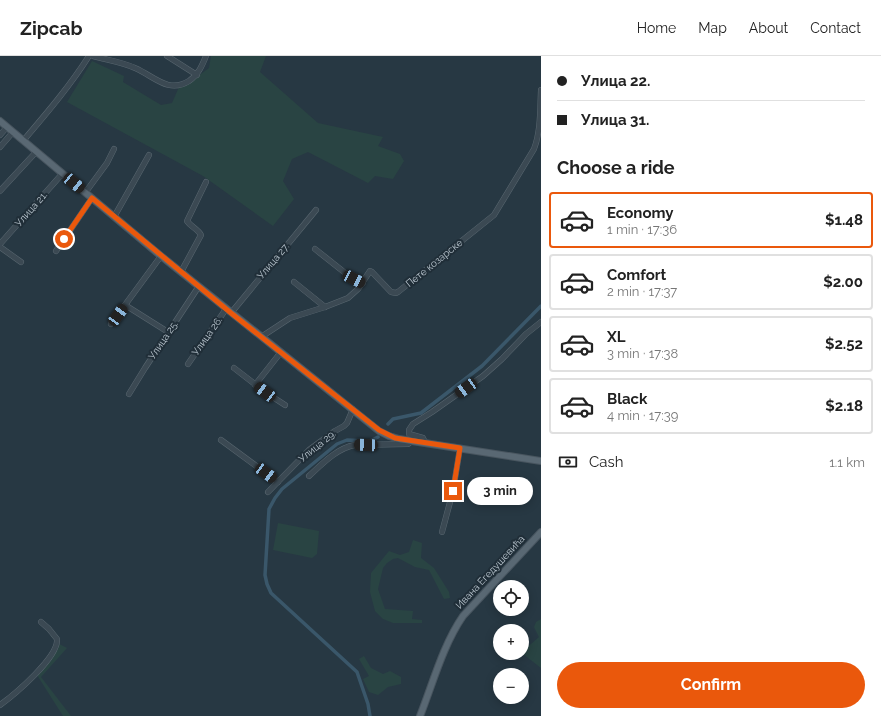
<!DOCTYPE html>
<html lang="en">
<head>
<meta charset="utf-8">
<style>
  body { margin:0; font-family:Raleway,sans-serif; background:#f2f2f2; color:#222; height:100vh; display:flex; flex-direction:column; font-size:15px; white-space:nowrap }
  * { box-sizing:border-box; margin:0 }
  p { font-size:13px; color:#767676 }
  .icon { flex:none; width:22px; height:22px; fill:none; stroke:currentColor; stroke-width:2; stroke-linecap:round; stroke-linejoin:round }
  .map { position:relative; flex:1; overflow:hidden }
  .panel { display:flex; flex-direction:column; background:#fff; width:340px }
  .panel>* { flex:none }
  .top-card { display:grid; align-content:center; height:88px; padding:0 16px; background:#fff }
  .buttons { position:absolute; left:493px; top:524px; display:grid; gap:8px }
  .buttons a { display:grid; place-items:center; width:36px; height:36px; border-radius:50%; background:#fff; box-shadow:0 2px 10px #0003; font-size:20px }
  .end { position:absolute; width:18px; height:18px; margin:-9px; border:5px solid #ea580c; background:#fff; box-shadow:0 0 0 2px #fff }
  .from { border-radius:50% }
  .bubble { position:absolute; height:28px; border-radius:14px; background:#fff; box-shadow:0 2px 10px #0003; font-size:13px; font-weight:700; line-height:28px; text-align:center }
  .car { position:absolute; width:12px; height:24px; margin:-12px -6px; border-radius:5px; box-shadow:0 0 3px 1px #0007; background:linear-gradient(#222 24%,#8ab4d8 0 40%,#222 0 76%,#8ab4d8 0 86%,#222 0) }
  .top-card b { display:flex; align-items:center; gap:14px; height:38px; font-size:15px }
  .top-card b+b { border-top:1px solid #e0e0e0 }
  .top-card i { width:10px; height:10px; background:#222 }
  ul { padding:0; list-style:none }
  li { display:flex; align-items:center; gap:12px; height:56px; margin:0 8px 6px; padding:0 8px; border:2px solid #e0e0e0; border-radius:4px }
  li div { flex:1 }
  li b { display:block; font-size:15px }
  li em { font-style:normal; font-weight:700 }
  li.current { border-color:#ea580c }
  li>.icon { width:36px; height:36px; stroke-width:1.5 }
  h2 { padding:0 16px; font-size:18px; line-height:48px }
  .pay { display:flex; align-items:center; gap:10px; height:44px; padding:0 16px; font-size:15px }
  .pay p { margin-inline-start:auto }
  .cta { display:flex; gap:8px; margin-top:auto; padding:8px 16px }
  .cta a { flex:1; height:46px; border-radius:24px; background:#ea580c; color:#fff; font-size:16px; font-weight:700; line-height:46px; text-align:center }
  header { display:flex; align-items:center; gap:24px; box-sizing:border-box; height:56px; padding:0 20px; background:#fff; border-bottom:1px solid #e0e0e0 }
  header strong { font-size:19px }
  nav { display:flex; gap:22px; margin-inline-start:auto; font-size:14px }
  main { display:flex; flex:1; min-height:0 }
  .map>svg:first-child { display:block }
</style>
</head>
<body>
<header>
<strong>Zipcab</strong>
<nav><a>Home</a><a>Map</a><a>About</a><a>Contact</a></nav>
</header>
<main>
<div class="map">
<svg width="541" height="660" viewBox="0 0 541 660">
  <rect width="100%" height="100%" fill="#273843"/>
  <g fill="#294443">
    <polygon points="211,0 266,0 260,16 318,67 383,81 378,90 400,98 404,105 393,123 375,120 368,127 308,96 292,103 283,125 294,143 273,170 203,120 67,46 92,5 124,20 123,26 161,49 172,47 179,31 183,31 209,12"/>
    <polygon points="278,467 319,475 317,498 312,502 273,494"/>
    <polygon points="413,484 422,487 421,502 434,512 449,536 450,542 444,543 429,514 415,511 398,502 393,503 387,507 383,512 378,533 385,553 413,555 412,563 422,564 422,567 393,567 383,563 375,555 370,536 371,517 389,495 400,499 409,496"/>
    <polygon points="541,563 541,612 523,598 524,594 539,581 534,571 536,566"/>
    <polygon points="59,588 67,592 41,621 71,660 63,660 37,619 58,593"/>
    <polygon points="364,600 371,612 383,618 390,615 401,621 401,628 388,631 378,639 369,636 363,623 369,620 359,603"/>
  </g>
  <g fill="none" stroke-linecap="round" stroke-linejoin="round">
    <g stroke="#3a576a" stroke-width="3.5">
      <polyline points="388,368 393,363 421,357 482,310 541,250"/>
      <polyline points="370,660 368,648 357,616 271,537 267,528 265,519 269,453 275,442 282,433 337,388 347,384 370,385 378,381"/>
    </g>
    <defs>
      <g id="minor">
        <path d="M93,0C107,4 122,6 135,12C154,20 168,38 189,25C198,19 202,10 206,0"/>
        <polyline points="167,0 197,19"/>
        <polyline points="0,79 7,71"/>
        <path d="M23,85C46,58 70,30 89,0"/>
        <polyline points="0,91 13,76"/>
        <polyline points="0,135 36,96"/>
        <polyline points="85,137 107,107 114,93"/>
        <polyline points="114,161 149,99"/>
        <polyline points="0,188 62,118"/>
        <polyline points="0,191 21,206"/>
        <polyline points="315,193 349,220 363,227"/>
        <polyline points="56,195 92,142"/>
        <path d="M181,216L201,179C198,173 191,171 187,165L206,126"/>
        <polyline points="294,226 325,251"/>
        <polyline points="125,249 168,276"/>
        <polyline points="231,257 316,154"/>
        <polyline points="111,268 161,200"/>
        <path d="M261,281L290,262L325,251L348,242L358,233L370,215L372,216L391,236L396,237L398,236L494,159L534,93C541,75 540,53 541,34"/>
        <polyline points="188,308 226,253"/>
        <polyline points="234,312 265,336 285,349"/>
        <polyline points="255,329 281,296"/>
        <polyline points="129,338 145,312 199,230"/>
        <polyline points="221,384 278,426"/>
        <polyline points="425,386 423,382 409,378 409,374 413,368 432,356 483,320 502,303 526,278 541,266"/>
        <path d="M309,420C322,408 337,392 355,389L408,388L412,385"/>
        <polyline points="268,436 309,394 335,375 344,370 347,367 353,353"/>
        <polyline points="442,476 453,435 460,392"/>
        <path d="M0,649C14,639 59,601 57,583L49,573L41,566"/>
      </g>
      <g id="major">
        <polyline points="0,65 161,200 379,375 389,380 399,383 541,405"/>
        <path d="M420,660C433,627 443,589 463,560L541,476"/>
      </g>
    </defs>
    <use href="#minor" stroke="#596770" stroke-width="6"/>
    <use href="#major" stroke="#48555f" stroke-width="8"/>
    <use href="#minor" stroke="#3b4953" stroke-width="5"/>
    <use href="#major" stroke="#596873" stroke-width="6"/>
  </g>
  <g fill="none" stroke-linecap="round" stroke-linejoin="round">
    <polyline stroke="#ea580c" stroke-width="5" points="64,183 92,142 231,257 379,374 395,382 460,392 453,435"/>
  </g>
  <g text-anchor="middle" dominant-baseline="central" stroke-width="4" stroke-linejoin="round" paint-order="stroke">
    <g font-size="10" fill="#b8c4cd" stroke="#202e38">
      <text transform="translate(31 153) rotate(-49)">Улица 21.</text>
      <text transform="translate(273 205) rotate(-50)">Улица 27.</text>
      <text transform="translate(434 207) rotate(-39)">Пете козарске</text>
      <text transform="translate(207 280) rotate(-55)">Улица 26.</text>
      <text transform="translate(163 284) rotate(-56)">Улица 25.</text>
      <text transform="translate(317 390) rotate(-39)">Улица 29.</text>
      <text transform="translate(490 516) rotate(-47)">Ивана Егедушевића</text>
    </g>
  </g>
</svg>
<div class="buttons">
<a><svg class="icon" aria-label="locate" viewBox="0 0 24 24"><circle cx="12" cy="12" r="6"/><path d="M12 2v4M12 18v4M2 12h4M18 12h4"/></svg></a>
<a>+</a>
<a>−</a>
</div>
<i class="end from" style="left:64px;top:183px"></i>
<i class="end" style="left:453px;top:435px"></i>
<div class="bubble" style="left:467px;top:421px;width:66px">3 min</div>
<i class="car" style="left:74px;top:127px;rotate:129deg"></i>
<i class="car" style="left:354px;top:223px;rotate:116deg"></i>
<i class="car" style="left:118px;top:259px;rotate:36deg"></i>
<i class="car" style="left:466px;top:332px;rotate:235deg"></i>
<i class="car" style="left:265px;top:336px;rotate:307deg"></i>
<i class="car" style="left:366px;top:389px;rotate:272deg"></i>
<i class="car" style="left:266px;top:417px;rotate:126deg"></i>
</div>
<section class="panel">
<div class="top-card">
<b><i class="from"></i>Улица 22.</b>
<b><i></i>Улица 31.</b>
</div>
<h2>Choose a ride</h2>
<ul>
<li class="current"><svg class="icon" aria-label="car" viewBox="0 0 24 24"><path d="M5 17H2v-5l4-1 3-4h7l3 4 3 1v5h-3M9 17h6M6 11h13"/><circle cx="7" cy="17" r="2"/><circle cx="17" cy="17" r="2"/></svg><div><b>Economy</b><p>1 min · 17:36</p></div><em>$1.48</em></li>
<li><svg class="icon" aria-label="car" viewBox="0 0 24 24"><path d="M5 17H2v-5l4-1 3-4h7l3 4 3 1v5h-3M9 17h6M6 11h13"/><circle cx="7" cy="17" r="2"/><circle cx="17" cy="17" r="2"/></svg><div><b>Comfort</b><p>2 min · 17:37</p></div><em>$2.00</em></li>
<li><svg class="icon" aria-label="car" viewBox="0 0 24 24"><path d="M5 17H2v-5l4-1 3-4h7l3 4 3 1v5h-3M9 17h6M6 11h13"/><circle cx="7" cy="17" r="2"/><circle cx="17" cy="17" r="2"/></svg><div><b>XL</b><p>3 min · 17:38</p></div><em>$2.52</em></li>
<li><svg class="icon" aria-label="car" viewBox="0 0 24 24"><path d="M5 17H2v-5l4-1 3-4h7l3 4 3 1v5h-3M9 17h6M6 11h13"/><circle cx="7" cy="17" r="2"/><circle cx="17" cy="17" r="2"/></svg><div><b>Black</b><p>4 min · 17:39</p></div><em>$2.18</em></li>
</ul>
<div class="pay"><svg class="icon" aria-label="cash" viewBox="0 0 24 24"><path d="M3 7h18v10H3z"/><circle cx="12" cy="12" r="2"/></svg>Cash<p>1.1 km</p></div>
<div class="cta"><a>Confirm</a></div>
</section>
</main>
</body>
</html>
